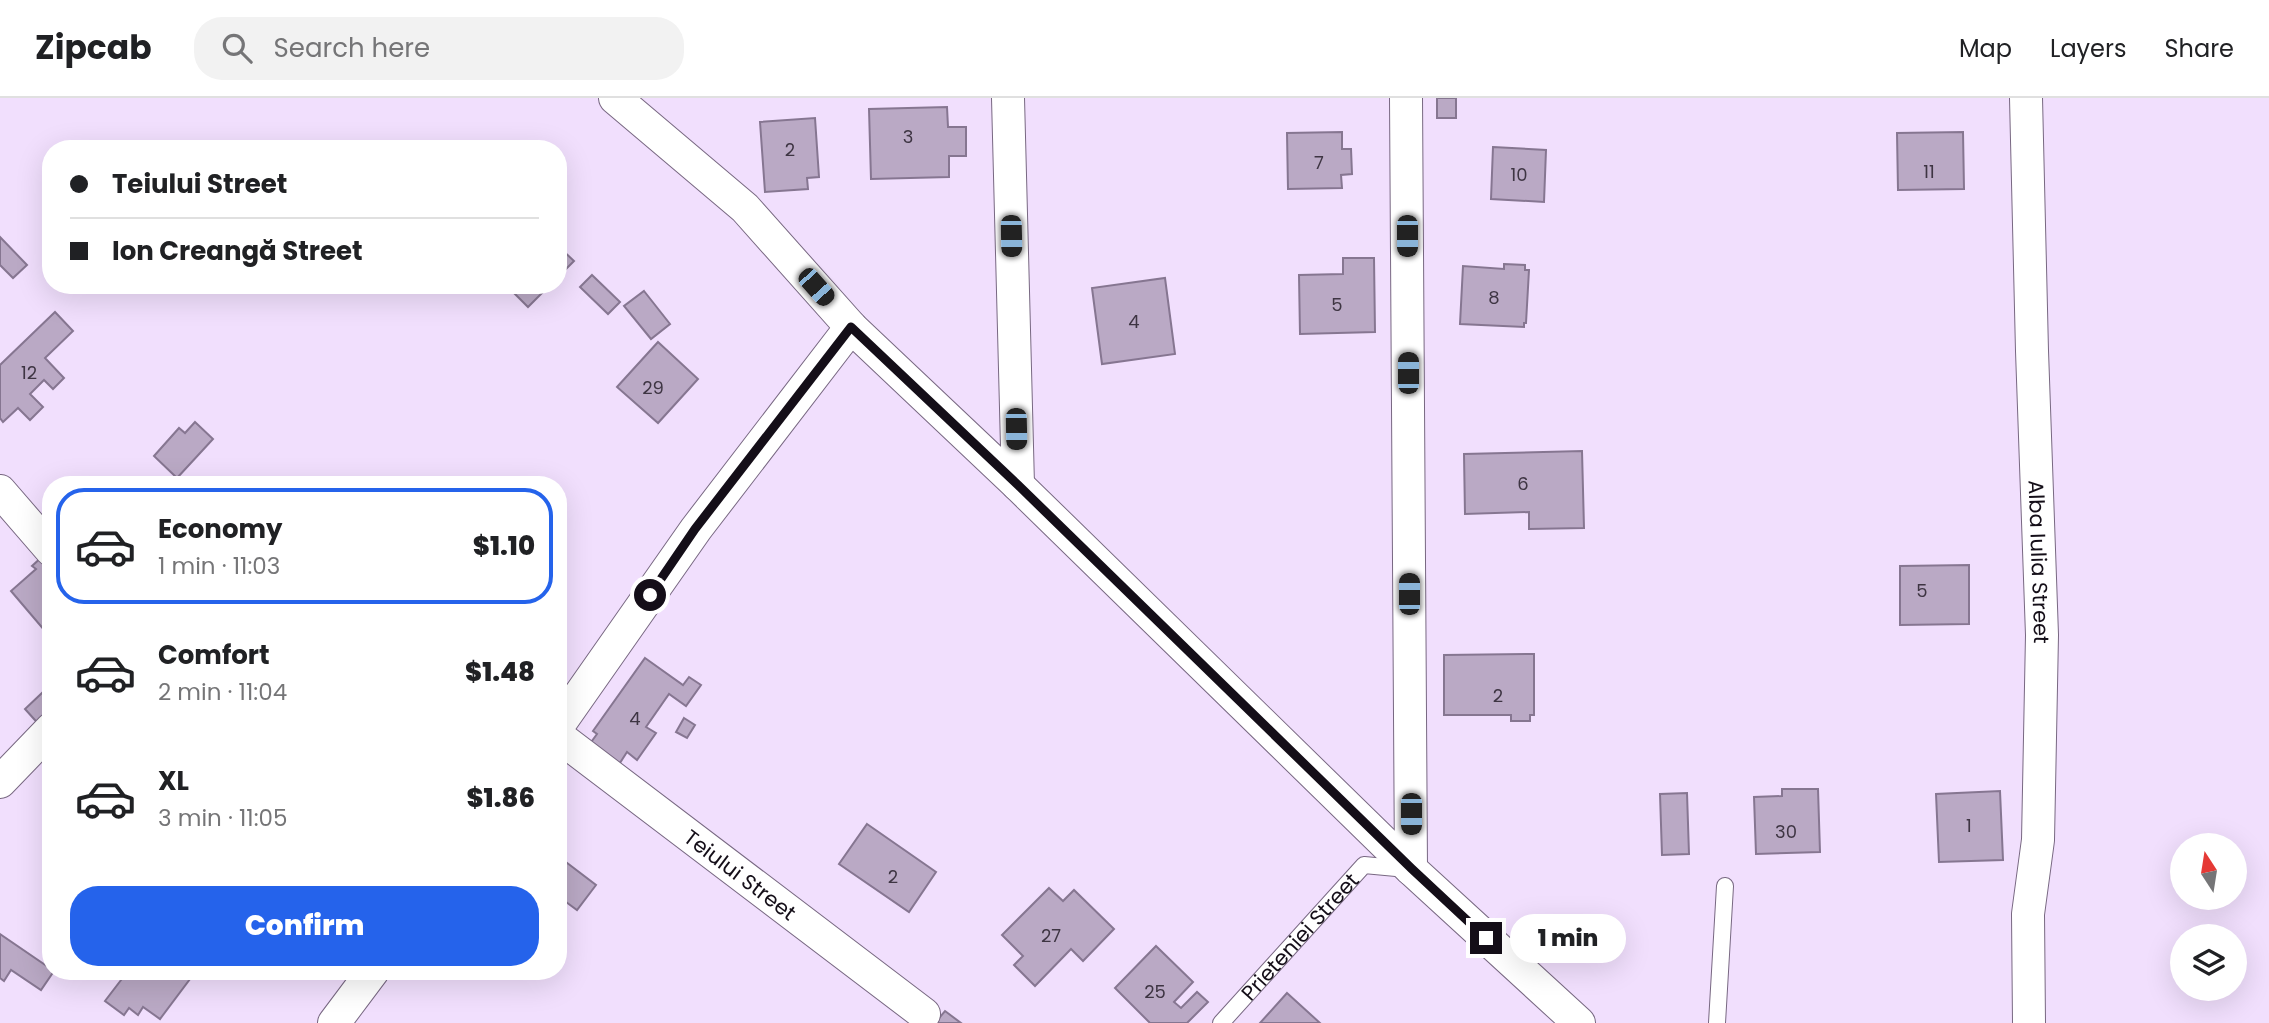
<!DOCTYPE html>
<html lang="en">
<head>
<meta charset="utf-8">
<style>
  body { margin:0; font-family:Poppins,sans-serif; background:#f2f2f2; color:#202124; height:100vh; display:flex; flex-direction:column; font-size:26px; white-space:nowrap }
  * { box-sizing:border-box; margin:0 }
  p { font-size:23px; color:#757577 }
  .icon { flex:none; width:38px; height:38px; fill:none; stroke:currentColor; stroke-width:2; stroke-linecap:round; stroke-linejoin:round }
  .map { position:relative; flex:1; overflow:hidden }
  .sheet { position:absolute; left:42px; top:378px; width:525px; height:504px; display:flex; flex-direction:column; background:#fff; border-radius:28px; box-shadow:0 7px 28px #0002 }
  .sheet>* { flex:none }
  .banner { position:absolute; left:42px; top:42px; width:525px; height:154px; border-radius:28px; box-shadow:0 7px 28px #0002; display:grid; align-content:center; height:154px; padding:0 28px; background:#fff }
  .needle { width:46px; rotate:348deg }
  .fabs { position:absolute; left:2170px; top:735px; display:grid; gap:14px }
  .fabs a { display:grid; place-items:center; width:77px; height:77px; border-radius:50%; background:#fff; box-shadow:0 7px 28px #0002; font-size:35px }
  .end { position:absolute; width:32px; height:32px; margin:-16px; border:9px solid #140e18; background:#fff; box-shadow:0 0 0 4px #fff }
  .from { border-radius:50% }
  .bubble { position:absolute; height:49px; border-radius:24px; background:#fff; box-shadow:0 7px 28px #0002; font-size:23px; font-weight:800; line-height:49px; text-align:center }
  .car { position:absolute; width:21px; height:42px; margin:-21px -10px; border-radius:9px; box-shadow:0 0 5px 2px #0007; background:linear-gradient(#222 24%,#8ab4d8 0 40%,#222 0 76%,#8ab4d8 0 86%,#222 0) }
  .banner b { display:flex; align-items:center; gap:24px; height:66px; font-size:26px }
  .banner b+b { border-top:2px solid #e0e0e0 }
  .banner i { width:18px; height:18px; background:#202124 }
  ul { padding:12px 0 0; list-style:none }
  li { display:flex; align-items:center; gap:21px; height:116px; margin:0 14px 10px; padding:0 14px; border:4px solid transparent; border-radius:28px }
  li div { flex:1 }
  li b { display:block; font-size:26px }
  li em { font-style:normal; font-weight:800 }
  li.on { border-color:#2563eb }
  li>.icon { width:63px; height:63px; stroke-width:1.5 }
  .primary-button { display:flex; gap:14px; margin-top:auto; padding:14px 28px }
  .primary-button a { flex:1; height:80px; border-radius:28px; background:#2563eb; color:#fff; font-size:28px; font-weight:800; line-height:80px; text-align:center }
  header { display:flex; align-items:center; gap:42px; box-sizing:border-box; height:98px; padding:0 35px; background:#fff; border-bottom:2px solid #e0e0e0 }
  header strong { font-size:33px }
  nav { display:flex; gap:38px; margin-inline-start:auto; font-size:24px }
  .search { width:490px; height:63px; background:#f2f2f2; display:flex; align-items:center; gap:18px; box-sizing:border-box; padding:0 24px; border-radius:28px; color:#757577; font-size:26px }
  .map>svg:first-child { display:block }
</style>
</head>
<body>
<header>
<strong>Zipcab</strong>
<div class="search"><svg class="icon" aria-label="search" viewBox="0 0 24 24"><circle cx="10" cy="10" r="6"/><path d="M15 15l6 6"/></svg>Search here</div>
<nav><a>Map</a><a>Layers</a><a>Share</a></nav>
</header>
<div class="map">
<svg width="2269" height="925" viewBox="0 0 2269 925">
  <rect width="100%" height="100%" fill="#f1dffd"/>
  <g fill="#baa9c5" stroke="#867691" stroke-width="2">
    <rect x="1437" y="0" width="19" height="20"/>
    <polygon points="947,9 948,29 966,29 966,58 949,58 949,79 871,81 869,11"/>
    <polygon points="815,20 819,79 807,80 808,91 765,94 760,24"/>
    <polygon points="1342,34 1342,51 1351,51 1352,76 1341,77 1342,90 1288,91 1287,35"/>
    <polygon points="1963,34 1964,91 1898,92 1897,35"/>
    <polygon points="1493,49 1546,52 1544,104 1491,101"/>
    <polygon points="0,139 27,167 13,180 0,167"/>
    <polygon points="558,148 574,163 558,179"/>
    <polygon points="1343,160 1374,160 1375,234 1300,236 1299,177 1343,176"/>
    <polygon points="1504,166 1525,167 1525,172 1529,172 1526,225 1524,225 1524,229 1460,226 1463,168 1504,171"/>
    <polygon points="592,177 620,204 608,216 580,189"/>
    <polygon points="1165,180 1175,256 1102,266 1092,190"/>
    <polygon points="506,187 550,187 528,209"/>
    <polygon points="644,193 670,226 651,241 624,208"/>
    <polygon points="55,214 73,233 45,260 64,280 53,291 44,282 30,296 43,309 30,322 18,310 3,324 0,320 0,267"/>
    <polygon points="658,244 698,281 658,325 617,289"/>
    <polygon points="195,324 213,341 177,380 154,358 179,330 185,335"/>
    <polygon points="1582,353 1584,430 1529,431 1529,414 1465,416 1464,356"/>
    <polygon points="43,458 51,466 51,540 11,493 36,471 32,468"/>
    <polygon points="1969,467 1969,526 1900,527 1900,468"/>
    <polygon points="1534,556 1534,617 1530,617 1530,623 1511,623 1511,617 1444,617 1444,557"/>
    <polygon points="645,560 683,587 689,579 701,587 686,608 669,596 646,629 656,635 637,662 627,654 618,668 589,647 597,636 593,633"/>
    <polygon points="43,594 51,603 51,624 43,631 25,611"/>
    <polygon points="684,620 695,627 687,640 676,634"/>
    <polygon points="1782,691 1818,691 1820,754 1756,756 1754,699 1782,698"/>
    <polygon points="2000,693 2003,762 1939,764 1936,696"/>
    <polygon points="1687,695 1689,756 1662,757 1660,696"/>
    <polygon points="867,726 936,774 909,814 839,766"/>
    <polygon points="558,758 596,787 577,812 562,801 558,806"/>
    <polygon points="1049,790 1063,803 1074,792 1114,831 1083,863 1071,851 1035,888 1014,867 1023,858 1002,837"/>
    <polygon points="0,836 54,873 41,892 11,872 4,883 0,880"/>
    <polygon points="1156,848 1193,884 1174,904 1181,910 1197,894 1208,904 1187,925 1150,925 1115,890"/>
    <polygon points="128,873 196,873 160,921 143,909 138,917 129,910 124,917 105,903"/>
    <polygon points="1287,895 1320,925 1260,925"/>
    <polygon points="945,913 961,925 935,925"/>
  </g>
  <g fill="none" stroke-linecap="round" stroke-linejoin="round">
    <defs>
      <g id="lane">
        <path id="s1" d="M1221,925L1364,767L1407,771"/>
        <polyline points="1717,925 1725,788"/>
      </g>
      <g id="street">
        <polyline points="615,0 745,110 851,229 1018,387 1411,771 1579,925"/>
        <polyline points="1008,0 1018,387"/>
        <polyline points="1406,0 1411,771"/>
        <path id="s2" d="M2026,0L2032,253L2042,537L2038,742L2028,816L2029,925"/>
        <polyline points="0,393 51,452"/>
        <polyline points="558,628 696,431 851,229"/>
        <path id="s3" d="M558,638L924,916"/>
        <polyline points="0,684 51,631"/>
        <polyline points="334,925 373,873"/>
      </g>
    </defs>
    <use href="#lane" stroke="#786882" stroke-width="18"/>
    <use href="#street" stroke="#786882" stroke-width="34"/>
    <use href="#lane" stroke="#fff" stroke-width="16"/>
    <use href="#street" stroke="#fff" stroke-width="32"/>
  </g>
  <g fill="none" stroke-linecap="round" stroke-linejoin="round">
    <polyline stroke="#140e18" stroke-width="9" points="650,497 695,431 851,229 1018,387 1412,771 1486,840"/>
  </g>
  <g text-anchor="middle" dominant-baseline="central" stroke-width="5" stroke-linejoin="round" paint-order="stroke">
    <g font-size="18" fill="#3e3543">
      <text x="908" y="38">3</text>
      <text x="790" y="51">2</text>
      <text x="1319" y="64">7</text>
      <text x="1929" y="73">11</text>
      <text x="1519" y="76">10</text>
      <text x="1494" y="199">8</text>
      <text x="1337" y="206">5</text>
      <text x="1134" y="223">4</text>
      <text x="29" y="274">12</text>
      <text x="653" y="289">29</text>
      <text x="1523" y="385">6</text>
      <text x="1922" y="492">5</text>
      <text x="1498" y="597">2</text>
      <text x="635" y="620">4</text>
      <text x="1969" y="727">1</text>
      <text x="1786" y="733">30</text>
      <text x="893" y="778">2</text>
      <text x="1051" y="837">27</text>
      <text x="1155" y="893">25</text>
    </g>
    <g font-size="21" fill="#140e18" stroke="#f8f1fd">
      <text stroke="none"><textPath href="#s2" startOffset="464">Alba Iulia Street</textPath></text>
      <text stroke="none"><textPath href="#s3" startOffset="229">Teiului Street</textPath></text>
      <text stroke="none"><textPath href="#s1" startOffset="117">Prieteniei Street</textPath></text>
    </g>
  </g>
</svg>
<div class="fabs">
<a><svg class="needle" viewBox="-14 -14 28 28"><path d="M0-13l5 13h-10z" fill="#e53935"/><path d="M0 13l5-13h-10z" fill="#757577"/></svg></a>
<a><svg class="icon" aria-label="layers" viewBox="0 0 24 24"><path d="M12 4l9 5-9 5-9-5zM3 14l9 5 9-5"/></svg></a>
</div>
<i class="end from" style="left:650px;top:497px"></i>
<i class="end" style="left:1486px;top:840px"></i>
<div class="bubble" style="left:1510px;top:816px;width:116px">1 min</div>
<i class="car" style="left:1011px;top:138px;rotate:179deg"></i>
<i class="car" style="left:1407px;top:138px;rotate:180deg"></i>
<i class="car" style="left:816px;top:189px;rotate:138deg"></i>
<i class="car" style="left:1408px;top:275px;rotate:0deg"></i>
<i class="car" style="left:1016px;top:331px;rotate:179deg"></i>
<i class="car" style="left:1409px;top:496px;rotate:0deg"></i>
<i class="car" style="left:1411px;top:716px;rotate:180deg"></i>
<div class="banner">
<b><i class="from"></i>Teiului Street</b>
<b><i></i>Ion Creangă Street</b>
</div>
<section class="sheet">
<ul>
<li class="on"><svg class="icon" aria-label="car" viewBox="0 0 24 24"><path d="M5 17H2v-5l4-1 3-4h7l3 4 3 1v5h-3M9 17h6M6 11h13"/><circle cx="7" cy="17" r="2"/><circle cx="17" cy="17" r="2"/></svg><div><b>Economy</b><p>1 min · 11:03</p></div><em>$1.10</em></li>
<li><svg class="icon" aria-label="car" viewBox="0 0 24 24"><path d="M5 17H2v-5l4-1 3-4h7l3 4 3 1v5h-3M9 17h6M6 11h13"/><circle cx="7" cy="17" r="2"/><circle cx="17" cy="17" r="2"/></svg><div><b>Comfort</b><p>2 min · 11:04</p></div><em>$1.48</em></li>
<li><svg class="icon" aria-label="car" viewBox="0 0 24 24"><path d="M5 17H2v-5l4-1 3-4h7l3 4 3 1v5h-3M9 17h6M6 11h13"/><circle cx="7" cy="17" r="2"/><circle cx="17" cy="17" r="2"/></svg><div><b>XL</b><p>3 min · 11:05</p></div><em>$1.86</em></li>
</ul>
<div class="primary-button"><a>Confirm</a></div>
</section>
</div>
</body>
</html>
